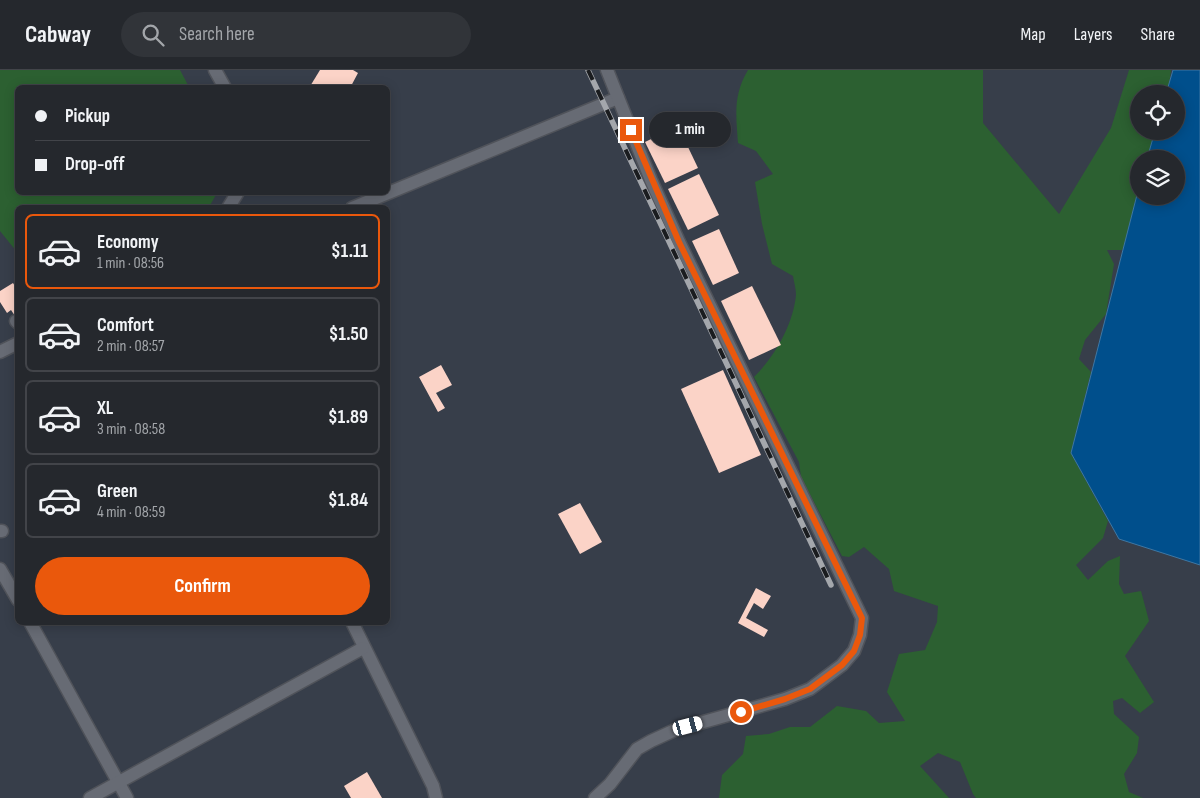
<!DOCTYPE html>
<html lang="en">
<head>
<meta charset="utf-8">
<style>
  body { margin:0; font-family:"Sofia Sans Condensed",sans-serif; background:#313439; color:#f1f3f6; height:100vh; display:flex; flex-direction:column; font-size:19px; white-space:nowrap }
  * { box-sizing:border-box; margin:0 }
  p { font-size:16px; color:#a3a6aa }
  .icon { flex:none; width:28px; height:28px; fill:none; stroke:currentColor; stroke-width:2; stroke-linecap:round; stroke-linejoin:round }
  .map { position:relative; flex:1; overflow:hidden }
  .drawer { position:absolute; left:15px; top:135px; width:375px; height:420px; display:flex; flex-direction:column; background:#25282d; border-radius:8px; box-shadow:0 2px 12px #0003,0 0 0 1px #424449 }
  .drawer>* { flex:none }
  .top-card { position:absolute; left:15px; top:15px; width:375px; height:110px; border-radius:8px; box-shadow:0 2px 12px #0003,0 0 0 1px #424449; display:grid; align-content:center; height:110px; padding:0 20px; background:#25282d }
  .tools { position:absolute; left:1130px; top:15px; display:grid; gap:10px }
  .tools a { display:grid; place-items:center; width:55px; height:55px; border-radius:50%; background:#25282d; box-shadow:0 2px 12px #0003,0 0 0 1px #424449; font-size:25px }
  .end { position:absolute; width:22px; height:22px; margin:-11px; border:6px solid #ea580c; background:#fff; box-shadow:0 0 0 2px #fff }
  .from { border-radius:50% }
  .bubble { position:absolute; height:35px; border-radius:18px; background:#25282d; box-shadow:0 2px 12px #0003,0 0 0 1px #424449; font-size:16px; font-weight:700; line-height:35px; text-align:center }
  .car { position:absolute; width:15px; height:30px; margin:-15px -8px; border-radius:6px; box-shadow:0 0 4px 1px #0007; background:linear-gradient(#fff 24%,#345 0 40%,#fff 0 76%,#345 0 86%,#fff 0) }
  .top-card b { display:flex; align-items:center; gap:18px; height:48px; font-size:19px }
  .top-card b+b { border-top:1px solid #424449 }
  .top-card i { width:12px; height:12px; background:#f1f3f6 }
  ul { padding:9px 0 0; list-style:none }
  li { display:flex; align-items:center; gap:15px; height:75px; margin:0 10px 8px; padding:0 10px; border:2px solid #424449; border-radius:8px }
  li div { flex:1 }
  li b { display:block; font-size:19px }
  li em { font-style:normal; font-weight:700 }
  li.active { border-color:#ea580c }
  li>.icon { width:45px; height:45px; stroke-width:1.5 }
  .primary-button { display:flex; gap:10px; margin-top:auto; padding:10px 20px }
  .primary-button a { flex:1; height:58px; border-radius:30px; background:#ea580c; color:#fff; font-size:20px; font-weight:700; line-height:58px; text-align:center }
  header { display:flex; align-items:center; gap:30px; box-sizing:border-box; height:70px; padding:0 25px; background:#25282d; border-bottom:1px solid #424449 }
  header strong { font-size:24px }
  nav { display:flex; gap:28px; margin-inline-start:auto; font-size:18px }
  .search { width:350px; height:45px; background:#313439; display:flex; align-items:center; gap:12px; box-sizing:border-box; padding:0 18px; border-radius:28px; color:#a3a6aa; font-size:19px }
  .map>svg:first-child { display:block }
</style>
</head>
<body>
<header>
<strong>Cabway</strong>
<div class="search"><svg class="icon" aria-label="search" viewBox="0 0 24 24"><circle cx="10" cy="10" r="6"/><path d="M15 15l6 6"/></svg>Search here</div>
<nav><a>Map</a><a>Layers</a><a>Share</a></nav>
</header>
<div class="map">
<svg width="1200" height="728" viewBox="0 0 1200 728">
  <rect width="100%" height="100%" fill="#31353c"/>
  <path fill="#373e4a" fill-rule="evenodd" d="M0,0H1200V728H0ZM18,18H388V122H18ZM1139,24H1176V61H1139ZM1139,89H1176V126H1139ZM18,138H388V552H18Z"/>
  <g fill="#2c6031">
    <polygon points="0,0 180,0 189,17 18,18 18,122 217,123 209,137 18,138 17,182 0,161"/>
    <path d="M748,0H983V53L1059,144L1111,58L1129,0H1171L1168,24H1139V61H1164L1161,89H1139V126H1152L1122,180H1107L1114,194L1106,244L1085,270L1079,289L1091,302L1071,383L1108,451L1103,468L1076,495L1088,510L1108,491L1120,486L1119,514L1124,524L1141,521L1149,551L1125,586L1154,632L1140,643L1122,628L1113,631L1114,644L1139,667L1137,683L1124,704L1129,722L1143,728H976L973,724L960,692L938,683L920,696L949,728H719L722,705L743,684L746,666L769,664L790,657H810L837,636L866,641L879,653L905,651L887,622L899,584L925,580L937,552L938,536L894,521L889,499L864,477L849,487L842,486L801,407L799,392L754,307C775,286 793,255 796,225C796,219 794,212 793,206L772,194L762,154L755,112L773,104L756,81L738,73C736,45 733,25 748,0Z"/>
  </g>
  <polygon fill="#004f8c" stroke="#3f77a3" points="1173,0 1200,0 1200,495 1119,469 1071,383 1139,117 1139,126 1176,126 1176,89 1147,89 1155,61 1176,61 1176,24 1166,24"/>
  <g fill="#fbd3c7">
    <polygon points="320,0 353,0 358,3 350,18 309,18"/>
    <polygon points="678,56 698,98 665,113 645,72"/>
    <polygon points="699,104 719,145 688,160 668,119"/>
    <polygon points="719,159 739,203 713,215 692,171"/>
    <polygon points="13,213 18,221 18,244 15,246 11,240 7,243 0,232 0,221"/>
    <polygon points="752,216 781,275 749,290 721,231"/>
    <polygon points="441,295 452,315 436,323 445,338 438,342 419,307"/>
    <polygon points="723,300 761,385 719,403 681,319"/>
    <polygon points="580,433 602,472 580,484 558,444"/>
    <polygon points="756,518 771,526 763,539 754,533 746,548 768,560 764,567 738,553"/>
    <polygon points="367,702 382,728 351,728 344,716"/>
  </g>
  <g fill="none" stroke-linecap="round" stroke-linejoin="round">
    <defs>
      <g id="service">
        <polyline points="215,0 225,18"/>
        <polyline points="228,138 238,122"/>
        <polyline points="352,138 618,28"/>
        <polyline points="16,251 18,253"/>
        <polyline points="0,282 18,273"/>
        <polyline points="0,461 2,461"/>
        <polyline points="0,499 18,530"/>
        <polyline points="30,552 127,728"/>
        <polyline points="352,552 433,716 436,728"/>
        <polyline points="90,728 363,578"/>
        <polyline points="595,728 610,714 637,679 651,671 675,660 785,629 810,619 842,595 854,581 860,565 862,548 679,172 651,110 607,0"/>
      </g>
    </defs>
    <use href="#service" stroke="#50535a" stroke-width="15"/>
    <use href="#service" stroke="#676b74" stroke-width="12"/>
    <defs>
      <polyline id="rail" points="588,0 831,515"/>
    </defs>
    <use href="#rail" stroke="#a4a7ac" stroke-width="5.5"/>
    <use href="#rail" stroke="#1a1c1f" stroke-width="4" stroke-dasharray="11" stroke-linecap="butt"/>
  </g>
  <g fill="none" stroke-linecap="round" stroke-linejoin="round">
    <polyline stroke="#ea580c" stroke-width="6" points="631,60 679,172 862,548 860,565 854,581 842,595 810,619 785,629 741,642"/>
  </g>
</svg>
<div class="tools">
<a><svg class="icon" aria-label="locate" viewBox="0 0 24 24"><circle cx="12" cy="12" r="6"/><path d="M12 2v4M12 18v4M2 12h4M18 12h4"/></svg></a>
<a><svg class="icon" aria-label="layers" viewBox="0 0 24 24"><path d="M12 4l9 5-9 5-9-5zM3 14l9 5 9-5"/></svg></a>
</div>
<i class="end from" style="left:741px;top:642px"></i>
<i class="end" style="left:631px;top:60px"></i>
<div class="bubble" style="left:649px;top:42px;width:82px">1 min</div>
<i class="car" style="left:688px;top:656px;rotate:75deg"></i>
<div class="top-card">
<b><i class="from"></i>Pickup</b>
<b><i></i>Drop-off</b>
</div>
<section class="drawer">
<ul>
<li class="active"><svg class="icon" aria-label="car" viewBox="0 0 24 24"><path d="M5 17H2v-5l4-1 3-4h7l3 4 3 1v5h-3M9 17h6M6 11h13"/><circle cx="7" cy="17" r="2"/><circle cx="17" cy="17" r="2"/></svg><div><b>Economy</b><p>1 min · 08:56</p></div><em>$1.11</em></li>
<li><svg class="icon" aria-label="car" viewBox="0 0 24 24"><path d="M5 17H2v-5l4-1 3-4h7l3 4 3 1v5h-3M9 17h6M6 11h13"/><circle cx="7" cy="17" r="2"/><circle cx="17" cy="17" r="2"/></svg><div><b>Comfort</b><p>2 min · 08:57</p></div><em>$1.50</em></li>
<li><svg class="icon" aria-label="car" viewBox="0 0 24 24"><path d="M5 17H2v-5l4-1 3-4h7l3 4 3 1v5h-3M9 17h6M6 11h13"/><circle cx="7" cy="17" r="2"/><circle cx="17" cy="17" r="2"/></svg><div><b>XL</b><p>3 min · 08:58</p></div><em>$1.89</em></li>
<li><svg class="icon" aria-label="car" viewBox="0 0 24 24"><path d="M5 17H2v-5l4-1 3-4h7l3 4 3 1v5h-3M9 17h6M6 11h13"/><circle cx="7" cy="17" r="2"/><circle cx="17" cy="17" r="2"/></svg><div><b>Green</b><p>4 min · 08:59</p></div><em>$1.84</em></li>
</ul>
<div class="primary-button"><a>Confirm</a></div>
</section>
</div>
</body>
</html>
